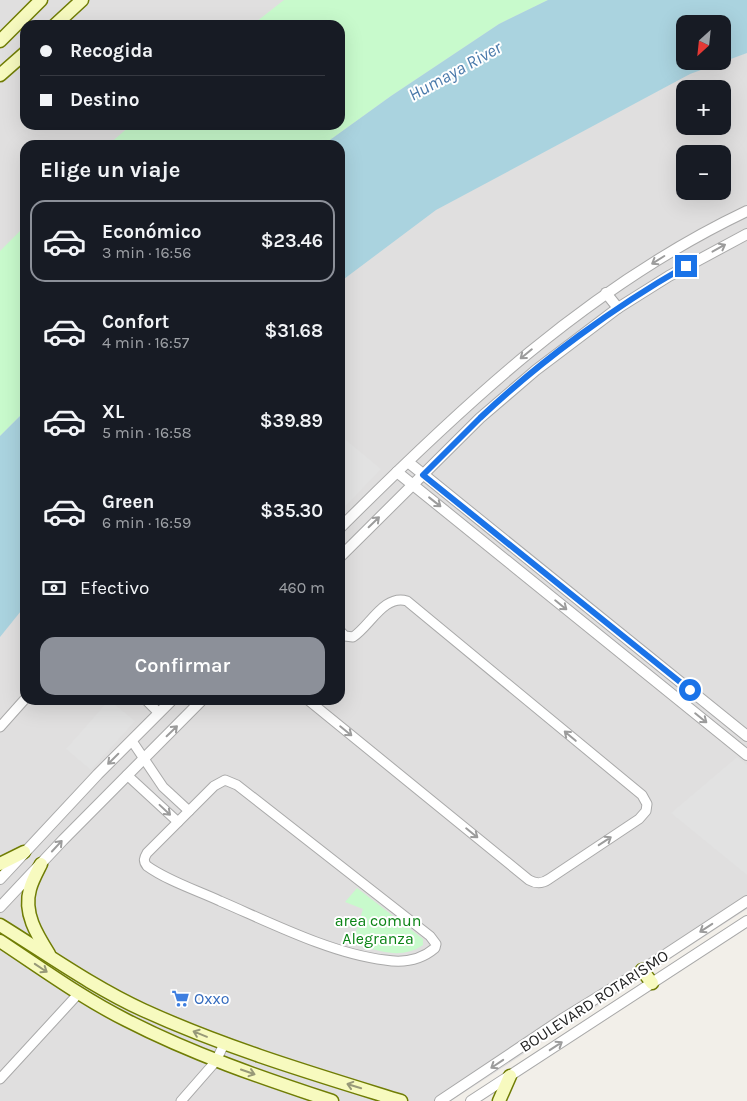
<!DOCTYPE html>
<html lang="es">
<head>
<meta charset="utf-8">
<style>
  body { margin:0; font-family:Karla,sans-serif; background:#242831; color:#f1f3f6; height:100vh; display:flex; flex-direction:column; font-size:19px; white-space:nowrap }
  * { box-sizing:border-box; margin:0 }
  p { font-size:16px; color:#9ea1a6 }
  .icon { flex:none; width:28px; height:28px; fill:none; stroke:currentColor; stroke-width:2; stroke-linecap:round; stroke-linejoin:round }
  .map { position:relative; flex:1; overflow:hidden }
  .details { position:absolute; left:20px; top:140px; width:325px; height:565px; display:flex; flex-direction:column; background:#171b24; border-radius:15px; box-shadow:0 5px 20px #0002 }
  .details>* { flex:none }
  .guide { position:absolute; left:20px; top:20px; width:325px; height:110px; border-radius:15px; box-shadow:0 5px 20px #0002; display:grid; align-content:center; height:110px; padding:0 20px; background:#171b24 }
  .needle { width:32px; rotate:207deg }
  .tools { position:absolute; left:676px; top:15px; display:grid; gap:10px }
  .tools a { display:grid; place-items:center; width:55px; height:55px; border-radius:10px; background:#171b24; box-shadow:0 5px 20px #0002; font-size:25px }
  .end { position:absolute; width:22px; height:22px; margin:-11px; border:6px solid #1a73e8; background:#fff; box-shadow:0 0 0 2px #fff }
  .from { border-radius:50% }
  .guide b { display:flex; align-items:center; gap:18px; height:48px; font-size:19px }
  .guide b+b { border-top:1px solid #363941 }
  .guide i { width:12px; height:12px; background:#f1f3f6 }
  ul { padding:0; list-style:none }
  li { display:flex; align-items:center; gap:15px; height:82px; margin:0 10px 8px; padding:0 10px; border:2px solid transparent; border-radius:15px }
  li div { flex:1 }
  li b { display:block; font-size:19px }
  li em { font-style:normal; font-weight:600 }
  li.current { border-color:#8c9099 }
  li>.icon { width:45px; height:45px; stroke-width:1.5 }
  h2 { padding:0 20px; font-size:22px; line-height:60px }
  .pay { display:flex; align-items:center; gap:12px; height:55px; padding:0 20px; font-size:19px }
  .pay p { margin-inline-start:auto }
  .cta { display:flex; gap:10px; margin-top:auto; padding:10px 20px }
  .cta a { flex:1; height:58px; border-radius:15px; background:#8c9099; color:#fff; font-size:20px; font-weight:600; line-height:58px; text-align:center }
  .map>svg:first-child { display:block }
</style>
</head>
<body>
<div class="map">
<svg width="747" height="1101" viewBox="0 0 747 1101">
  <rect width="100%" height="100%" fill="#f2efe9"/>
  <path fill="#e0dfdf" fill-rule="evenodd" d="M0,0H747V909L451,1101H0ZM685,24H722V61H685ZM25,25H340V125H25ZM685,89H722V126H685ZM25,145H340V700H25ZM685,154H722V191H685Z"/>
  <g fill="#c8facc">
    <polygon points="284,0 548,0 499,24 391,96 323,145 108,145 131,125 340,125 340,25 252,25"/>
    <polygon points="25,226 25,411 0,436 0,251"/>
    <path d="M357,888L423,939V945C400,961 374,950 350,941L355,935L363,909L345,902Z"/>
  </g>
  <g fill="#e2e2e2">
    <polygon points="340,435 381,469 340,512"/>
    <polygon points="109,700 135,721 91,770 66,749"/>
    <polygon points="737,757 747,765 747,875 671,813"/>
  </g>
  <g fill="#aad3df" fill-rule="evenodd">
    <path d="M548,0H747V53L690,74L436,210L340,282V145H323L391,96L499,24ZM685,24H722V61H685Z"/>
    <polygon points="25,411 25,606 0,637 0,436"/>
  </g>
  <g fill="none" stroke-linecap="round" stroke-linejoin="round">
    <defs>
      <g id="minor">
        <polyline points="146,700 159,713"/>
        <path d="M308,700L529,880C536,884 542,884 549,879L639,819L646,811L647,804L642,795L407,601C384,594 370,626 353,637L345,636L340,631"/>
        <polyline points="0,727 25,699"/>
        <polyline points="132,741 163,787 189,811"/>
        <polyline points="127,775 178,822"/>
        <path d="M225,780L237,785L430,936L436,944L435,948C421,960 403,963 385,960C332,954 269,922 220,901C196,890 168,881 147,866C143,861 144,858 147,853L214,786Z"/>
        <polyline points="0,1079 79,993"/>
        <polyline points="181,1101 216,1061 224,1044"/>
      </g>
      <g id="tertiary">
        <polyline points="606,293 618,308"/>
        <polyline points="408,462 747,736"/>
        <polyline points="397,472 747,755"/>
        <path d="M340,528C462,406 589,286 747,211"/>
        <polyline points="340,557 480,418 536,370 618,308 669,276 747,234"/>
        <polyline points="0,879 98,774 172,700"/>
        <polyline points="0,907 63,840 202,700"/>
        <polyline points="440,1101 564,1018 642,970 747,901"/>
        <polyline points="471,1101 747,921"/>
      </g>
      <g id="secondary">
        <polyline points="55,25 82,0"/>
        <polyline points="0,41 41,0"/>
        <polyline points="0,75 25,53"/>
        <polyline points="0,864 24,852"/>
        <path d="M41,864C37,872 32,881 30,889C23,913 37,935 49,954"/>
        <path d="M0,925C47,954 93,987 143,1010C226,1048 314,1074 401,1101"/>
        <path d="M0,941C41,968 82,998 126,1020C192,1054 262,1078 332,1101"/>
        <polyline points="642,970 652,983"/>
        <polyline points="499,1101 510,1076"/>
      </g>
    </defs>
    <use href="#minor" stroke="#a9a9a9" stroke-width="11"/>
    <use href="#tertiary" stroke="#a9a9a9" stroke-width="12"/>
    <use href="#secondary" stroke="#707d05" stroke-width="15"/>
    <use href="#minor" stroke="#fff" stroke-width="9"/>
    <use href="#tertiary" stroke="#fff" stroke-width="10"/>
    <use href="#secondary" stroke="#f7fabf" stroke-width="12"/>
  </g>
  <defs><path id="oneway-shaft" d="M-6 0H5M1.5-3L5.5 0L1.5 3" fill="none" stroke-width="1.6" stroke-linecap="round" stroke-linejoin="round" transform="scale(1.25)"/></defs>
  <g stroke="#9c9c9c">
    <use href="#oneway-shaft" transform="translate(719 248) rotate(-29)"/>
    <use href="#oneway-shaft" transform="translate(658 260) rotate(148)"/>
    <use href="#oneway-shaft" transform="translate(526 354) rotate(141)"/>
    <use href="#oneway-shaft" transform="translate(435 502) rotate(38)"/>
    <use href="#oneway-shaft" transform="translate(374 522) rotate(-44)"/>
    <use href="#oneway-shaft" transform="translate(561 605) rotate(39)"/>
    <use href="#oneway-shaft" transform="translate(701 718) rotate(39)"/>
    <use href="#oneway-shaft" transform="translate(172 731) rotate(-44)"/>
    <use href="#oneway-shaft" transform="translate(346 731) rotate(39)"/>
    <use href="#oneway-shaft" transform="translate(570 736) rotate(-140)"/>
    <use href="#oneway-shaft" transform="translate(113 759) rotate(135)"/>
    <use href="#oneway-shaft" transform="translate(165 810) rotate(43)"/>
    <use href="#oneway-shaft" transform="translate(472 833) rotate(39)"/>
    <use href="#oneway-shaft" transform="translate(605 841) rotate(-33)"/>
    <use href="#oneway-shaft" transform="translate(57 846) rotate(-47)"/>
    <use href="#oneway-shaft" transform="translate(706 928) rotate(147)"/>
    <use href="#oneway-shaft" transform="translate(556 1046) rotate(-33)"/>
    <use href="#oneway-shaft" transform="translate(497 1064) rotate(146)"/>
  </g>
  <g stroke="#979978">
    <use href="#oneway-shaft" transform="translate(41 968) rotate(34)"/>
    <use href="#oneway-shaft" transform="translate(200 1034) rotate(-158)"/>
    <use href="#oneway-shaft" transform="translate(248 1072) rotate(19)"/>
    <use href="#oneway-shaft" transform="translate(354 1086) rotate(-163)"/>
  </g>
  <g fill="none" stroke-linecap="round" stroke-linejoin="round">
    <path stroke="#1a73e8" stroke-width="6" d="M686,266C614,307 540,361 480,418C461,437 442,456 423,475L690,690"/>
  </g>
  <defs>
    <symbol id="supermarket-bare" viewBox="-9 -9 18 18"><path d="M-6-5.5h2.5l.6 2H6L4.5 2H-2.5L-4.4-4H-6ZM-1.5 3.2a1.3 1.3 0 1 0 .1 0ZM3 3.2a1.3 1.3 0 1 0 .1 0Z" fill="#3f7fe0" stroke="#fff" stroke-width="2.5" paint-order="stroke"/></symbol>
  </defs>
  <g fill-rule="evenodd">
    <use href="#supermarket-bare" x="168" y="986" width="25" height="25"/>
  </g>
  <g text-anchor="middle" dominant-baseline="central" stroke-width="4" stroke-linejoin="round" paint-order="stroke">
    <g font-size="16" fill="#0c8416" stroke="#fff">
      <text x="378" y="920">area comun<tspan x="378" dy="18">Alegranza</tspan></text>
    </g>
    <g font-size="16" fill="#366cbe" stroke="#fff" text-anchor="start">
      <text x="194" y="998">Oxxo</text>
    </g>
    <g font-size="16" fill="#222" stroke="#fff">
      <text transform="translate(594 1001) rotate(-33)">BOULEVARD ROTARISMO</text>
    </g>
    <g font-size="18" font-style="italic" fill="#4a7aab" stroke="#fff">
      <text transform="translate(455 71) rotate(-29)">Humaya River</text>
    </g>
  </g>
</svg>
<div class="tools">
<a><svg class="needle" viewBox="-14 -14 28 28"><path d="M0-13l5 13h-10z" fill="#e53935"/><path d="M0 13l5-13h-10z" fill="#9ea1a6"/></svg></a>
<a>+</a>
<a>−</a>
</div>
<i class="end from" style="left:690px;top:690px"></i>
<i class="end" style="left:686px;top:266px"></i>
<div class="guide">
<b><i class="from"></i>Recogida</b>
<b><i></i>Destino</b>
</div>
<section class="details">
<h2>Elige un viaje</h2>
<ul>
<li class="current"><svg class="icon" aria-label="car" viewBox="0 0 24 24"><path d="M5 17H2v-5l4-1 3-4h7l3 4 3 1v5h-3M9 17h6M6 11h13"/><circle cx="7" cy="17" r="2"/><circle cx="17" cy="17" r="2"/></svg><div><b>Económico</b><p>3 min · 16:56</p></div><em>$23.46</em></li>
<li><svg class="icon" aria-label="car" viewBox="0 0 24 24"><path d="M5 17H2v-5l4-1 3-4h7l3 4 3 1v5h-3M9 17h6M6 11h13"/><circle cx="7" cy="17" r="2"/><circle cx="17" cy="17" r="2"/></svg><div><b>Confort</b><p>4 min · 16:57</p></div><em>$31.68</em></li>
<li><svg class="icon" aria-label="car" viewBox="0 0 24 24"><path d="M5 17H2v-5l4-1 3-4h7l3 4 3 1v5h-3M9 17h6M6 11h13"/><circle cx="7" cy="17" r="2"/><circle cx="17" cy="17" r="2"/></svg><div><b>XL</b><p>5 min · 16:58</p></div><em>$39.89</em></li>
<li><svg class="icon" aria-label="car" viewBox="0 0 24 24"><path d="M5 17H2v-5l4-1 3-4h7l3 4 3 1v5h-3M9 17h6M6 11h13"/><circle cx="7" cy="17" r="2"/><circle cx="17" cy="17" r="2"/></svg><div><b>Green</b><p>6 min · 16:59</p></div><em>$35.30</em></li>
</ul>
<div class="pay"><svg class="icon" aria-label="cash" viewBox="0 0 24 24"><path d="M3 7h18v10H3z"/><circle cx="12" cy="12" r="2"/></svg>Efectivo<p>460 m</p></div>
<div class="cta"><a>Confirmar</a></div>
</section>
</div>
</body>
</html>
